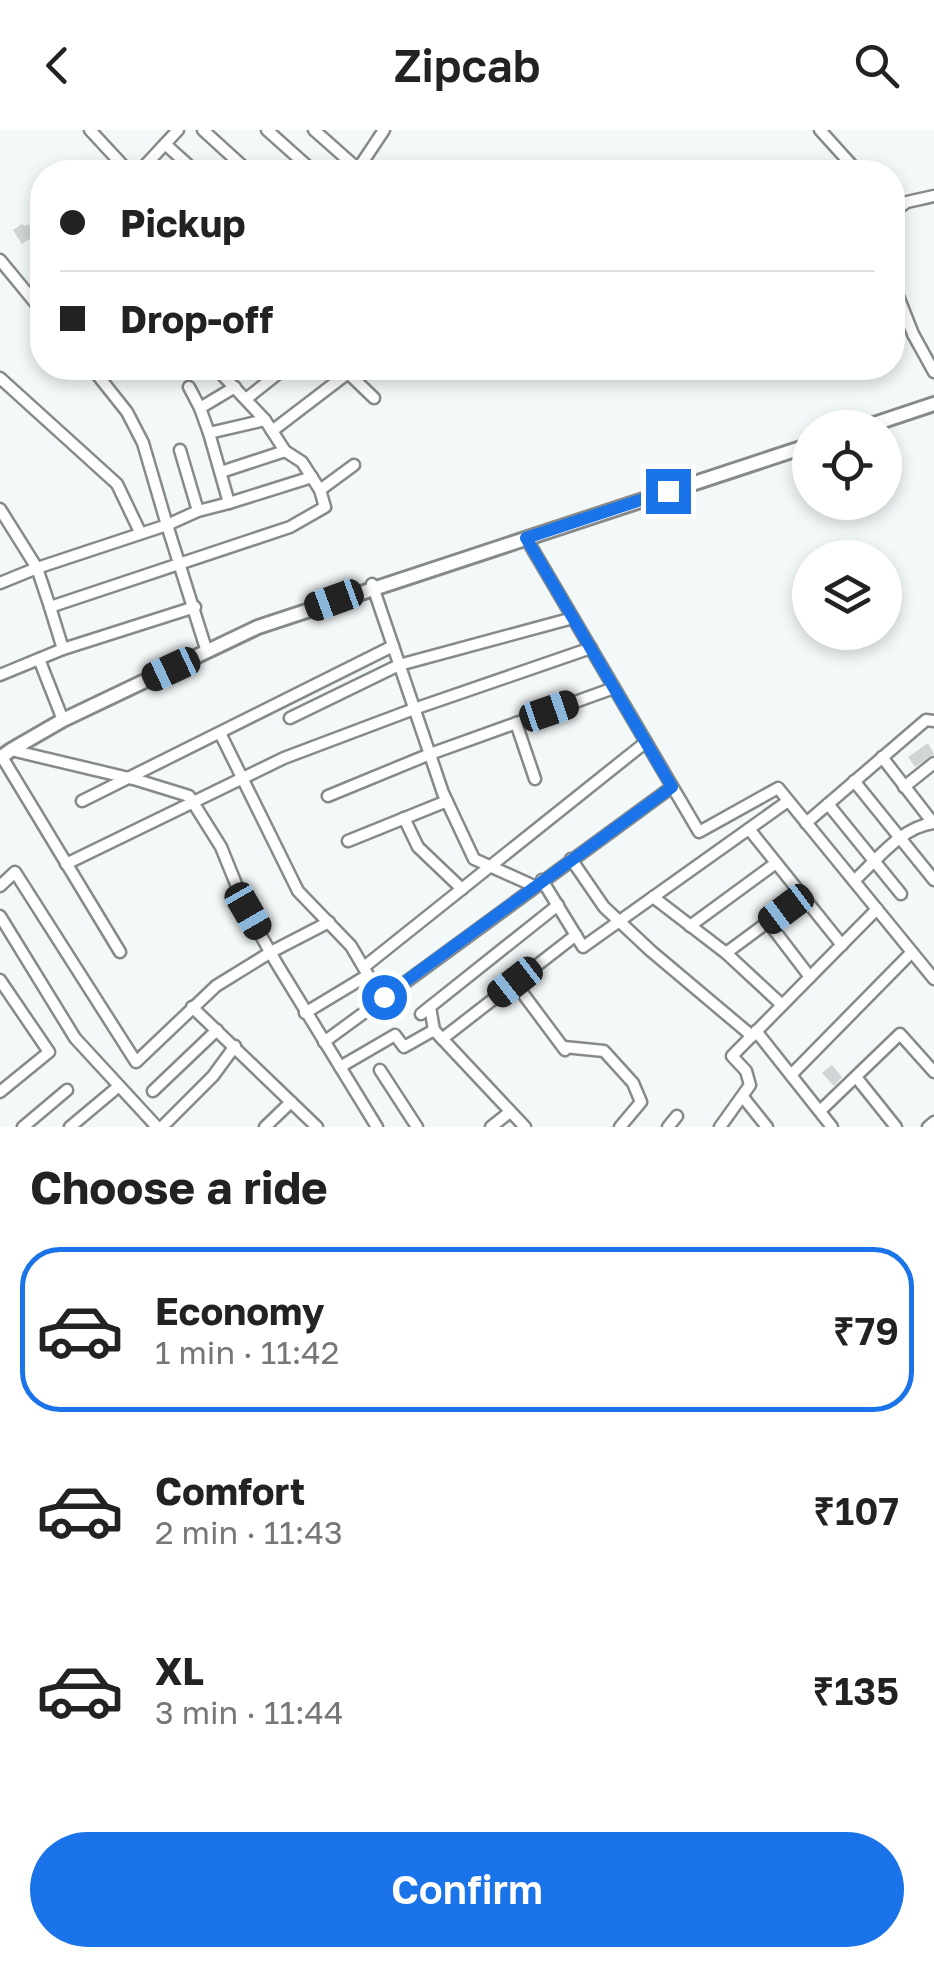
<!DOCTYPE html>
<html lang="en">
<head>
<meta charset="utf-8">
<style>
  body { margin:0; font-family:"Golos Text",sans-serif; background:#f6f6f6; color:#222; height:100vh; display:flex; flex-direction:column; font-size:38px; white-space:nowrap }
  * { box-sizing:border-box; margin:0 }
  p { font-size:32px; color:#767676 }
  .icon { flex:none; width:55px; height:55px; fill:none; stroke:currentColor; stroke-width:2; stroke-linecap:round; stroke-linejoin:round }
  .map { position:relative; height:997px; overflow:hidden }
  .sheet { display:flex; flex-direction:column; background:#fff; flex:1 }
  .sheet>* { flex:none }
  .top-card { position:absolute; left:30px; top:30px; width:875px; height:220px; border-radius:40px; box-shadow:0 5px 15px #0003; display:grid; align-content:center; height:220px; padding:0 30px; background:#fff }
  .fabs { position:absolute; left:792px; top:280px; display:grid; gap:20px }
  .fabs a { display:grid; place-items:center; width:110px; height:110px; border-radius:50%; background:#fff; box-shadow:0 5px 15px #0003; font-size:50px }
  .end { position:absolute; width:45px; height:45px; margin:-22px; border:12px solid #1a73e8; background:#fff; box-shadow:0 0 0 5px #fff }
  .from { border-radius:50% }
  .car { position:absolute; width:30px; height:60px; margin:-30px -15px; border-radius:12px; box-shadow:0 0 8px 2px #0007; background:linear-gradient(#222 24%,#8ab4d8 0 40%,#222 0 76%,#8ab4d8 0 86%,#222 0) }
  .top-card b { display:flex; align-items:center; gap:35px; height:95px; font-size:38px }
  .top-card b+b { border-top:2px solid #e0e0e0 }
  .top-card i { width:25px; height:25px; background:#222 }
  ul { padding:0; list-style:none }
  li { display:flex; align-items:center; gap:30px; height:165px; margin:0 20px 15px; padding:0 10px; border:5px solid transparent; border-radius:40px }
  li div { flex:1 }
  li b { display:block; font-size:38px }
  li em { font-style:normal; font-weight:600 }
  li.on { border-color:#1a73e8 }
  li>.icon { width:90px; height:90px; stroke-width:1.5 }
  h2 { padding:0 30px; font-size:45px; line-height:120px }
  .action { display:flex; gap:20px; margin-top:auto; padding:20px 30px }
  .action a { flex:1; height:115px; border-radius:60px; background:#1a73e8; color:#fff; font-size:40px; font-weight:600; line-height:115px; text-align:center }
  header { display:flex; justify-content:space-between; align-items:center; height:130px; padding:0 30px; background:#fff; font-size:45px; font-weight:600 }
  .map>svg:first-child { display:block }
</style>
</head>
<body>
<header><svg class="icon" aria-label="back" viewBox="0 0 24 24"><path d="M15 5l-7 7 7 7"/></svg>Zipcab<svg class="icon" aria-label="search" viewBox="0 0 24 24"><circle cx="10" cy="10" r="6"/><path d="M15 15l6 6"/></svg></header>
<div class="map">
<svg width="934" height="997" viewBox="0 0 934 997">
  <rect width="100%" height="100%" fill="#f3f8f8"/>
  <g fill="#d0d5d5">
    <polygon points="22,94 25,96 28,94 36,102 32,104 34,106 22,114 13,100"/>
    <polygon points="928,613 934,624 915,637 908,627"/>
    <polygon points="832,935 842,947 834,956 822,943"/>
  </g>
  <g fill="none" stroke-linecap="round" stroke-linejoin="round">
    <defs>
      <g id="minor">
        <polyline points="90,0 129,42"/>
        <polyline points="203,0 249,42"/>
        <polyline points="267,0 314,42"/>
        <polyline points="314,0 358,39"/>
        <polyline points="820,0 858,42"/>
        <polyline points="165,14 196,42"/>
        <polyline points="139,42 178,0"/>
        <polyline points="356,42 384,0"/>
        <polyline points="892,82 907,72 934,66"/>
        <polyline points="0,130 42,181"/>
        <polyline points="892,151 913,204 934,242"/>
        <polyline points="216,238 265,290"/>
        <polyline points="348,238 348,243 374,268"/>
        <polyline points="0,248 117,354 140,402"/>
        <polyline points="246,269 285,238"/>
        <polyline points="200,278 235,257"/>
        <polyline points="272,301 348,243 342,238"/>
        <polyline points="180,320 198,381 167,395 207,522"/>
        <polyline points="221,342 285,321"/>
        <polyline points="320,360 354,335"/>
        <polyline points="229,373 312,347"/>
        <polyline points="0,379 37,438 50,477 290,397 325,377 320,360 302,332 285,321 265,290 209,303 200,278 189,257"/>
        <polyline points="198,381 229,373 209,303"/>
        <polyline points="526,408 699,702 778,658 934,849"/>
        <polyline points="0,453 37,438 167,395 143,313 127,282 92,238"/>
        <polyline points="372,454 443,663 474,729 534,756"/>
        <polyline points="50,477 63,519"/>
        <polyline points="39,529 63,590"/>
        <polyline points="0,545 63,519 195,477"/>
        <polyline points="290,588 399,535 573,488"/>
        <polyline points="516,593 535,649"/>
        <polyline points="220,603 298,761 351,816 368,845 305,883"/>
        <polyline points="11,620 137,650 189,666 221,717 247,781 277,834 377,997"/>
        <polyline points="2,627 120,822"/>
        <polyline points="882,627 933,693"/>
        <polyline points="854,651 934,750"/>
        <polyline points="904,657 934,633"/>
        <polyline points="328,666 430,624 614,558"/>
        <polyline points="82,671 393,516"/>
        <polyline points="828,674 901,764"/>
        <polyline points="404,688 418,717 462,759"/>
        <polyline points="806,693 926,590 934,591"/>
        <polyline points="749,699 842,815"/>
        <polyline points="348,711 447,671"/>
        <polyline points="571,729 604,777 651,821 752,906"/>
        <polyline points="66,734 284,628 414,579 591,518"/>
        <polyline points="542,750 583,817 788,671"/>
        <path d="M854,751C877,730 901,697 934,693"/>
        <polyline points="0,756 15,742 136,932 216,856 271,822 329,792"/>
        <polyline points="653,767 726,823 782,875"/>
        <polyline points="0,786 75,908 157,997"/>
        <polyline points="768,792 810,847"/>
        <polyline points="690,796 776,733"/>
        <polyline points="726,823 803,766"/>
        <polyline points="364,837 646,612"/>
        <polyline points="0,850 49,922 0,962"/>
        <polyline points="515,853 565,920"/>
        <polyline points="192,877 317,997"/>
        <polyline points="430,877 434,900 525,997"/>
        <polyline points="421,884 558,775"/>
        <polyline points="756,901 832,997"/>
        <polyline points="442,909 576,805"/>
        <polyline points="324,912 672,657"/>
        <polyline points="564,917 604,921 633,953 641,972 620,997"/>
        <polyline points="340,937 395,905 404,917 434,900"/>
        <polyline points="380,940 417,997"/>
        <polyline points="791,945 912,822"/>
        <polyline points="856,947 896,997"/>
        <polyline points="153,961 217,900"/>
        <polyline points="743,967 767,997"/>
        <polyline points="820,981 900,904 934,942"/>
        <polyline points="23,997 67,960"/>
        <polyline points="70,997 119,956"/>
        <polyline points="162,997 213,946 235,916"/>
        <polyline points="265,997 291,972"/>
        <polyline points="491,997 510,982"/>
        <polyline points="668,997 677,986"/>
        <polyline points="720,997 750,955 746,941 732,926 877,779"/>
        <polyline points="928,997 934,992"/>
      </g>
      <g id="tertiary">
        <polyline points="862,298 934,274"/>
        <polyline points="0,628 11,620 63,590 258,497 810,315"/>
      </g>
    </defs>
    <use href="#minor" stroke="#868b8a" stroke-width="15"/>
    <use href="#tertiary" stroke="#868b8a" stroke-width="18"/>
    <use href="#minor" stroke="#fff" stroke-width="10"/>
    <use href="#tertiary" stroke="#fff" stroke-width="12"/>
  </g>
  <g fill="none" stroke-linecap="round" stroke-linejoin="round">
    <polyline stroke="#1a73e8" stroke-width="12" points="384,867 672,657 526,408 668,361"/>
  </g>
</svg>
<div class="fabs">
<a><svg class="icon" aria-label="locate" viewBox="0 0 24 24"><circle cx="12" cy="12" r="6"/><path d="M12 2v4M12 18v4M2 12h4M18 12h4"/></svg></a>
<a><svg class="icon" aria-label="layers" viewBox="0 0 24 24"><path d="M12 4l9 5-9 5-9-5zM3 14l9 5 9-5"/></svg></a>
</div>
<i class="end from" style="left:384px;top:867px"></i>
<i class="end" style="left:668px;top:361px"></i>
<i class="car" style="left:334px;top:470px;rotate:250deg"></i>
<i class="car" style="left:171px;top:539px;rotate:245deg"></i>
<i class="car" style="left:549px;top:581px;rotate:71deg"></i>
<i class="car" style="left:786px;top:779px;rotate:233deg"></i>
<i class="car" style="left:248px;top:781px;rotate:150deg"></i>
<i class="car" style="left:515px;top:852px;rotate:232deg"></i>
<div class="top-card">
<b><i class="from"></i>Pickup</b>
<b><i></i>Drop-off</b>
</div>
</div>
<section class="sheet">
<h2>Choose a ride</h2>
<ul>
<li class="on"><svg class="icon" aria-label="car" viewBox="0 0 24 24"><path d="M5 17H2v-5l4-1 3-4h7l3 4 3 1v5h-3M9 17h6M6 11h13"/><circle cx="7" cy="17" r="2"/><circle cx="17" cy="17" r="2"/></svg><div><b>Economy</b><p>1 min · 11:42</p></div><em>₹79</em></li>
<li><svg class="icon" aria-label="car" viewBox="0 0 24 24"><path d="M5 17H2v-5l4-1 3-4h7l3 4 3 1v5h-3M9 17h6M6 11h13"/><circle cx="7" cy="17" r="2"/><circle cx="17" cy="17" r="2"/></svg><div><b>Comfort</b><p>2 min · 11:43</p></div><em>₹107</em></li>
<li><svg class="icon" aria-label="car" viewBox="0 0 24 24"><path d="M5 17H2v-5l4-1 3-4h7l3 4 3 1v5h-3M9 17h6M6 11h13"/><circle cx="7" cy="17" r="2"/><circle cx="17" cy="17" r="2"/></svg><div><b>XL</b><p>3 min · 11:44</p></div><em>₹135</em></li>
</ul>
<div class="action"><a>Confirm</a></div>
</section>
</body>
</html>
